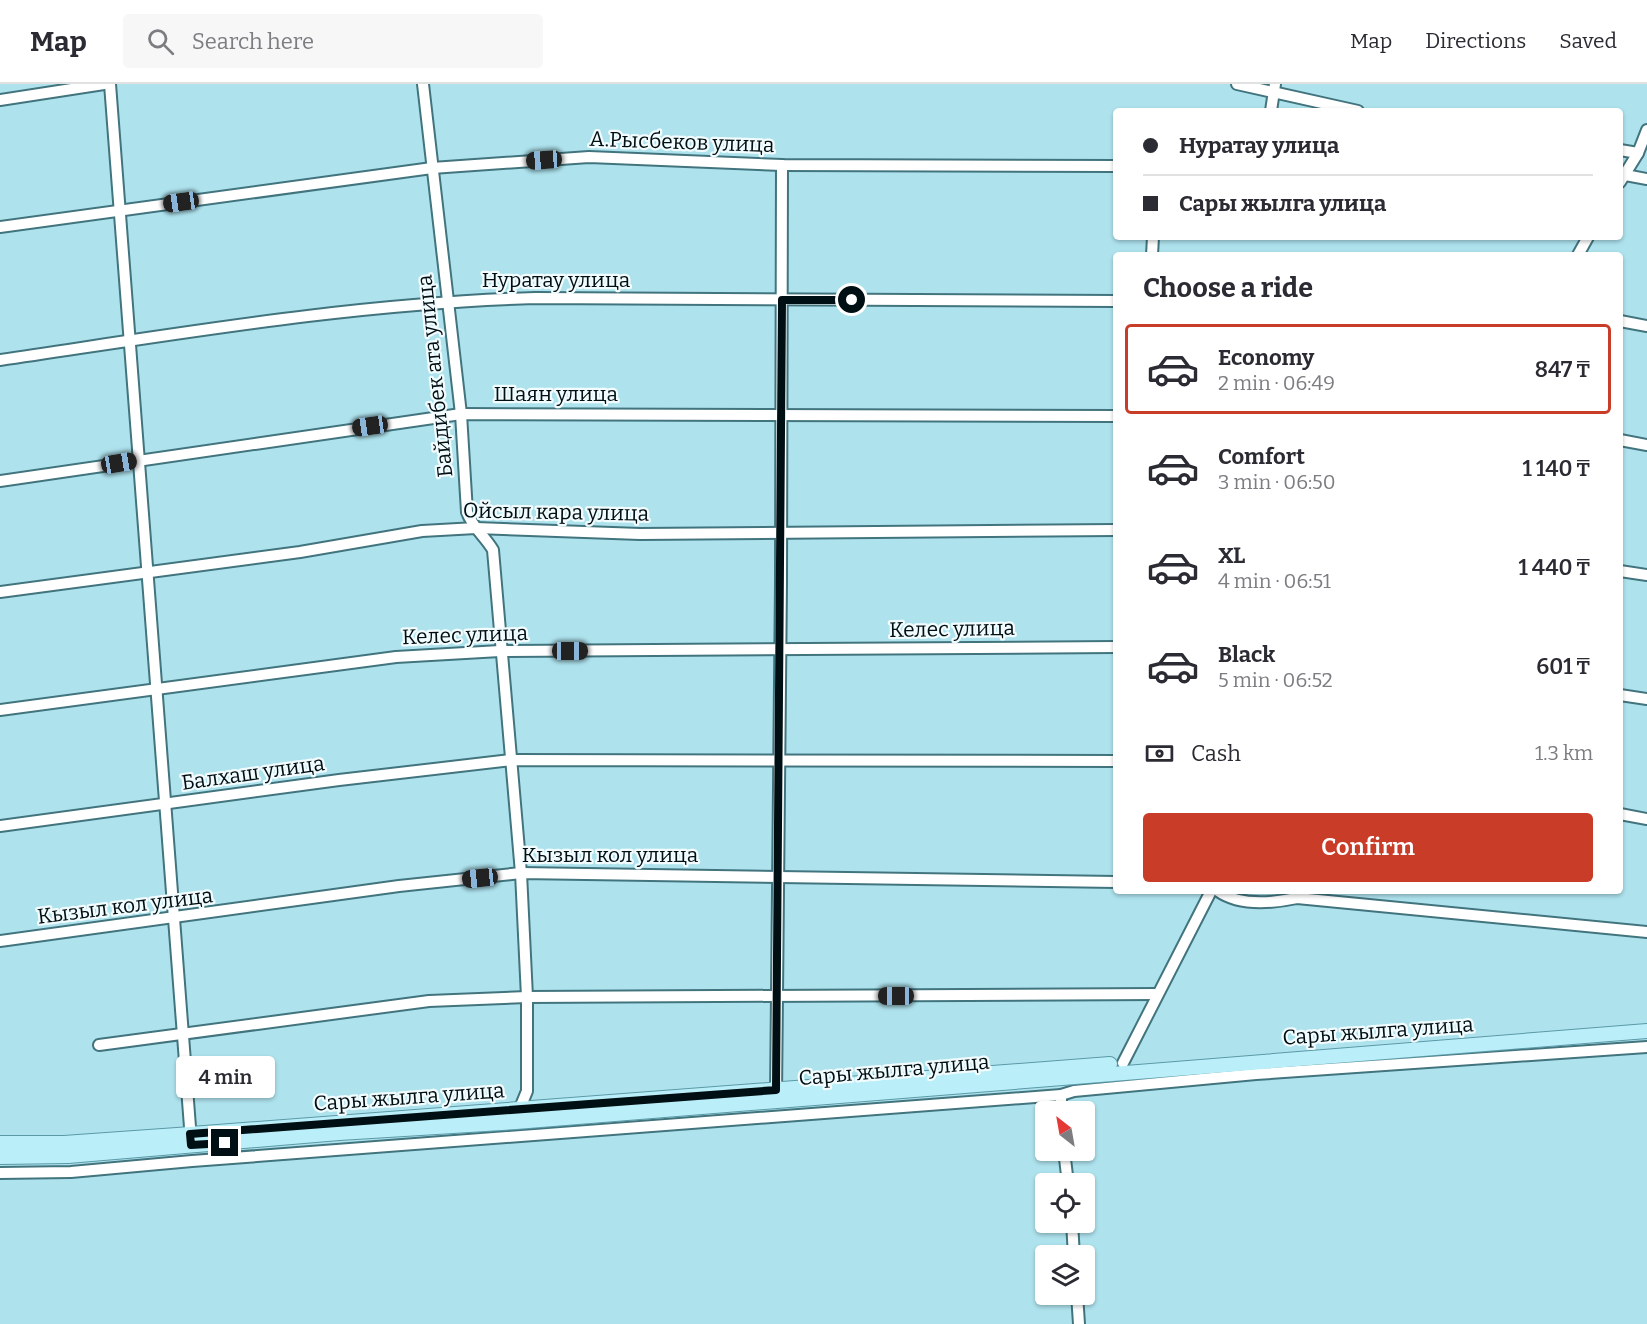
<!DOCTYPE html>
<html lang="en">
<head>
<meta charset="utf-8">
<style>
  body { margin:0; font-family:Bitter,serif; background:#f7f7f7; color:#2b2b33; height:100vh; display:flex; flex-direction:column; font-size:22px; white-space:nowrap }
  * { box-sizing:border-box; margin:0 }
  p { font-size:20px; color:#7c7c81 }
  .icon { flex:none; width:33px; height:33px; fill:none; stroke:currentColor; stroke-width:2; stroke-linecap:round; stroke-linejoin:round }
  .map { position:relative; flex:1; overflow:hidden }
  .panel { position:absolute; left:1113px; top:168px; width:510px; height:642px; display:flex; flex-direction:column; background:#fff; border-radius:6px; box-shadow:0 2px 4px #0004 }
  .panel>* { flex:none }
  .hud { position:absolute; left:1113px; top:24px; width:510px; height:132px; border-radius:6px; box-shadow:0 2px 4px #0004; display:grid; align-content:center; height:132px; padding:0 30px; background:#fff }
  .needle { width:39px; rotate:329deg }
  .controls { position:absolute; left:1035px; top:1017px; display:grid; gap:12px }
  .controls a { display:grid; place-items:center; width:60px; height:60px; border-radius:6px; background:#fff; box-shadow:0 2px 4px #0004; font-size:30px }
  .end { position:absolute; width:27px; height:27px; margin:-14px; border:8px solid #000f13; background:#fff; box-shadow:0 0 0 3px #fff }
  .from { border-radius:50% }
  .bubble { position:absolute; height:42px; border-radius:6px; background:#fff; box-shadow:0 2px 4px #0004; font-size:20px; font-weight:600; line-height:42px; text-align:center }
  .car { position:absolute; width:18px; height:36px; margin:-18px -9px; border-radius:8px; box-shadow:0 0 4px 2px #0007; background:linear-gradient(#222 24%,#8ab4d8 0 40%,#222 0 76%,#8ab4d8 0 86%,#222 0) }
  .hud b { display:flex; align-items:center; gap:21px; height:57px; font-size:22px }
  .hud b+b { border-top:2px solid #e1e1e2 }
  .hud i { width:15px; height:15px; background:#2b2b33 }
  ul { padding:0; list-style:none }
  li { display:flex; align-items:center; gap:18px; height:90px; margin:0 12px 9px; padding:0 18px; border:3px solid transparent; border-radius:6px }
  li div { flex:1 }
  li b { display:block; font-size:22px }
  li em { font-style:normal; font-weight:600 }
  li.current { border-color:#c83c28 }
  li>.icon { width:54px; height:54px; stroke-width:1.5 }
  h2 { padding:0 30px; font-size:27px; line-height:72px }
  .pay { display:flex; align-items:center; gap:15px; height:66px; padding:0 30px; font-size:22px }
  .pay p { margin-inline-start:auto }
  .cta { display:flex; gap:12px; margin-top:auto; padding:12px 30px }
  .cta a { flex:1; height:69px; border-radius:6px; background:#c83c28; color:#fff; font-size:24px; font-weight:600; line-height:69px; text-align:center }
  header { display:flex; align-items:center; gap:36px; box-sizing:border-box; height:84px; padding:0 30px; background:#fff; border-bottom:2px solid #e1e1e2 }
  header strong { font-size:28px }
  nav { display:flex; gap:33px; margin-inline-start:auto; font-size:21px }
  .search { width:420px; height:54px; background:#f7f7f7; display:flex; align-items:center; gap:15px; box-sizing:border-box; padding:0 21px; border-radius:6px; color:#7c7c81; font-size:22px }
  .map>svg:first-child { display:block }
</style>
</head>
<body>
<header>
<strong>Map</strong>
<div class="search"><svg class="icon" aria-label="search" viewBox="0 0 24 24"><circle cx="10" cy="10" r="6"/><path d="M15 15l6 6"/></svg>Search here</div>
<nav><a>Map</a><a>Directions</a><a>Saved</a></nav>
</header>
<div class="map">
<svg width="1647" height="1240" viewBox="0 0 1647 1240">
  <rect width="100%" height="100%" fill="#aee3ee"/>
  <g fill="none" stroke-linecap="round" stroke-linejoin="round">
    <defs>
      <g id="minor">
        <polyline points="110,0 191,1056"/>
        <path d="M423,0L461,330L467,428C472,443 485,452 493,466L521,789L527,913V1007L518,1029"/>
        <polyline points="1237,0 1358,27"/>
        <polyline points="0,16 104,0"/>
        <polyline points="1271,27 1275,0"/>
        <polyline points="1620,66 1638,69"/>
        <polyline points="1620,90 1647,95"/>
        <polyline points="1620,98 1638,69 1647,46"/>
        <polyline points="0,143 432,84 589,73 782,81 1116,82"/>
        <polyline points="1152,171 1153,153"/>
        <polyline points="1578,171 1588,153"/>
        <polyline points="1620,237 1647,242"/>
        <path d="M0,276C177,250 356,219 535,214L1116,217"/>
        <polyline points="1620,356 1647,361"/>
        <polyline points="0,397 461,330 1116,332"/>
        <polyline points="1620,487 1647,491"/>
        <polyline points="0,508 300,468 422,447 476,444 640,450 1116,446"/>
        <polyline points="1620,611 1647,615"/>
        <polyline points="0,626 396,573 500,567 1116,563"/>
        <polyline points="1620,730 1647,735"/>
        <polyline points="0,742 339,696 511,676 1116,677"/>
        <path d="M1218,807C1239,822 1273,819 1297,814L1647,848"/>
        <polyline points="0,857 399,802 521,789 1116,798"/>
        <polyline points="99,961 429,917 527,913 1157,910"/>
        <polyline points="1123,979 1211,807"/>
        <polyline points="1061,1011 1061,1028"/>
        <polyline points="776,1013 781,498 782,81"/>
        <polyline points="1064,1066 1068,1100"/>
        <polyline points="0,1089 71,1088 192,1077 1061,1011 1074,1007 1256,990 1647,963"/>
        <polyline points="1072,1138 1074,1172"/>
        <polyline points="1077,1210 1079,1240"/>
      </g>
      <g id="major">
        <polyline points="0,1059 64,1059 191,1050 1110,980"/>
        <polyline points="0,1073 68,1072 339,1049 516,1038 1647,947"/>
      </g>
    </defs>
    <use href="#minor" stroke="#42747e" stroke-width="14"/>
    <use href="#major" stroke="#5b99a6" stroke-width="16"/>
    <use href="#minor" stroke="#fff" stroke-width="10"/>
    <use href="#major" stroke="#baeff9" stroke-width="14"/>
  </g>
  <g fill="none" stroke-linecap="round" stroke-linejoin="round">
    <polyline stroke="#000f13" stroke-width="8" points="225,1059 191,1061 190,1050 776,1006 782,216 852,216"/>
  </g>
  <g text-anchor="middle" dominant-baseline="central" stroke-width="4.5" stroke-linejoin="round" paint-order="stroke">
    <g font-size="21" fill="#000f13" stroke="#f2fcfe">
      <text transform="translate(682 58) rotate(2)">А.Рысбеков улица</text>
      <text x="556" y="196">Нуратау улица</text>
      <text transform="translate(435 292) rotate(-96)">Байдибек ата улица</text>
      <text x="556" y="310">Шаян улица</text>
      <text transform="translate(556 428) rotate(1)">Ойсыл кара улица</text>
      <text transform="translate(952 545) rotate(-1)">Келес улица</text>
      <text transform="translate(465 551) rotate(-2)">Келес улица</text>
      <text transform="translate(253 689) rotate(-8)">Балхаш улица</text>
      <text x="610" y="771">Кызыл кол улица</text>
      <text transform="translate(125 822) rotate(-7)">Кызыл кол улица</text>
      <text transform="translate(1378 947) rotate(-4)">Сары жылга улица</text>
      <text transform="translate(894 986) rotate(-5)">Сары жылга улица</text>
      <text transform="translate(409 1013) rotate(-4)">Сары жылга улица</text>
    </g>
  </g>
</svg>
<div class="controls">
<a><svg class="needle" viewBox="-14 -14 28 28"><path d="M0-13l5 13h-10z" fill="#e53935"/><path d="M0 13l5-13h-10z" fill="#7c7c81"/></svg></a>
<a><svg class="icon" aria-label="locate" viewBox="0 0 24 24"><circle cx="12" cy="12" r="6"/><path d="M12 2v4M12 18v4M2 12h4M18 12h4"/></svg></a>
<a><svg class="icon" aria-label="layers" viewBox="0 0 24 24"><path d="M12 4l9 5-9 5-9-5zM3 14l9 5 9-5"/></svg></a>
</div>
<i class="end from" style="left:852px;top:216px"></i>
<i class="end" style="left:225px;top:1059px"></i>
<div class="bubble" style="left:176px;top:972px;width:99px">4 min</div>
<i class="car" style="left:544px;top:76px;rotate:266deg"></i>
<i class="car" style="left:181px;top:118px;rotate:262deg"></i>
<i class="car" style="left:370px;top:342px;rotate:262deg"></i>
<i class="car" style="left:119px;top:379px;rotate:81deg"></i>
<i class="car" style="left:570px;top:567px;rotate:90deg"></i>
<i class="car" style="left:480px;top:794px;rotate:264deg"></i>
<i class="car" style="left:896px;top:912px;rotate:270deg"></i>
<div class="hud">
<b><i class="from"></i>Нуратау улица</b>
<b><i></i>Сары жылга улица</b>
</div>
<section class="panel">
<h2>Choose a ride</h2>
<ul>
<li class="current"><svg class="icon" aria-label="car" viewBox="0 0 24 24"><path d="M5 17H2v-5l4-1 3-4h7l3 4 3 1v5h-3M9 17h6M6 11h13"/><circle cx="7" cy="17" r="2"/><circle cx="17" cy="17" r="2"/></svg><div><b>Economy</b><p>2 min · 06:49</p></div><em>847 ₸</em></li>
<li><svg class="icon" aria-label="car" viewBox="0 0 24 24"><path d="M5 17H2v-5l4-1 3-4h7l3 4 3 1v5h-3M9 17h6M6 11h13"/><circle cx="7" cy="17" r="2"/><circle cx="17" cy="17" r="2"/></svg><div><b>Comfort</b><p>3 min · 06:50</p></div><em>1 140 ₸</em></li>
<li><svg class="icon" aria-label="car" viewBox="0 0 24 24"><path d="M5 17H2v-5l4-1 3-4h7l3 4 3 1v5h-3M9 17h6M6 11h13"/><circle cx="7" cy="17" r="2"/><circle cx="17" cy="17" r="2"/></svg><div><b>XL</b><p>4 min · 06:51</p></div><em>1 440 ₸</em></li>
<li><svg class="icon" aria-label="car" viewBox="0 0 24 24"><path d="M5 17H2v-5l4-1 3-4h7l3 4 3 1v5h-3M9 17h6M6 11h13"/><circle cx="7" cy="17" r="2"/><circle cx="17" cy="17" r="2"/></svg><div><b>Black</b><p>5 min · 06:52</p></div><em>601 ₸</em></li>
</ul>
<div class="pay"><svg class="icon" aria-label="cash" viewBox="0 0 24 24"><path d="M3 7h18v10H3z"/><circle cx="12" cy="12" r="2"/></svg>Cash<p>1.3 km</p></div>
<div class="cta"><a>Confirm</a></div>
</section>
</div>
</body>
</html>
